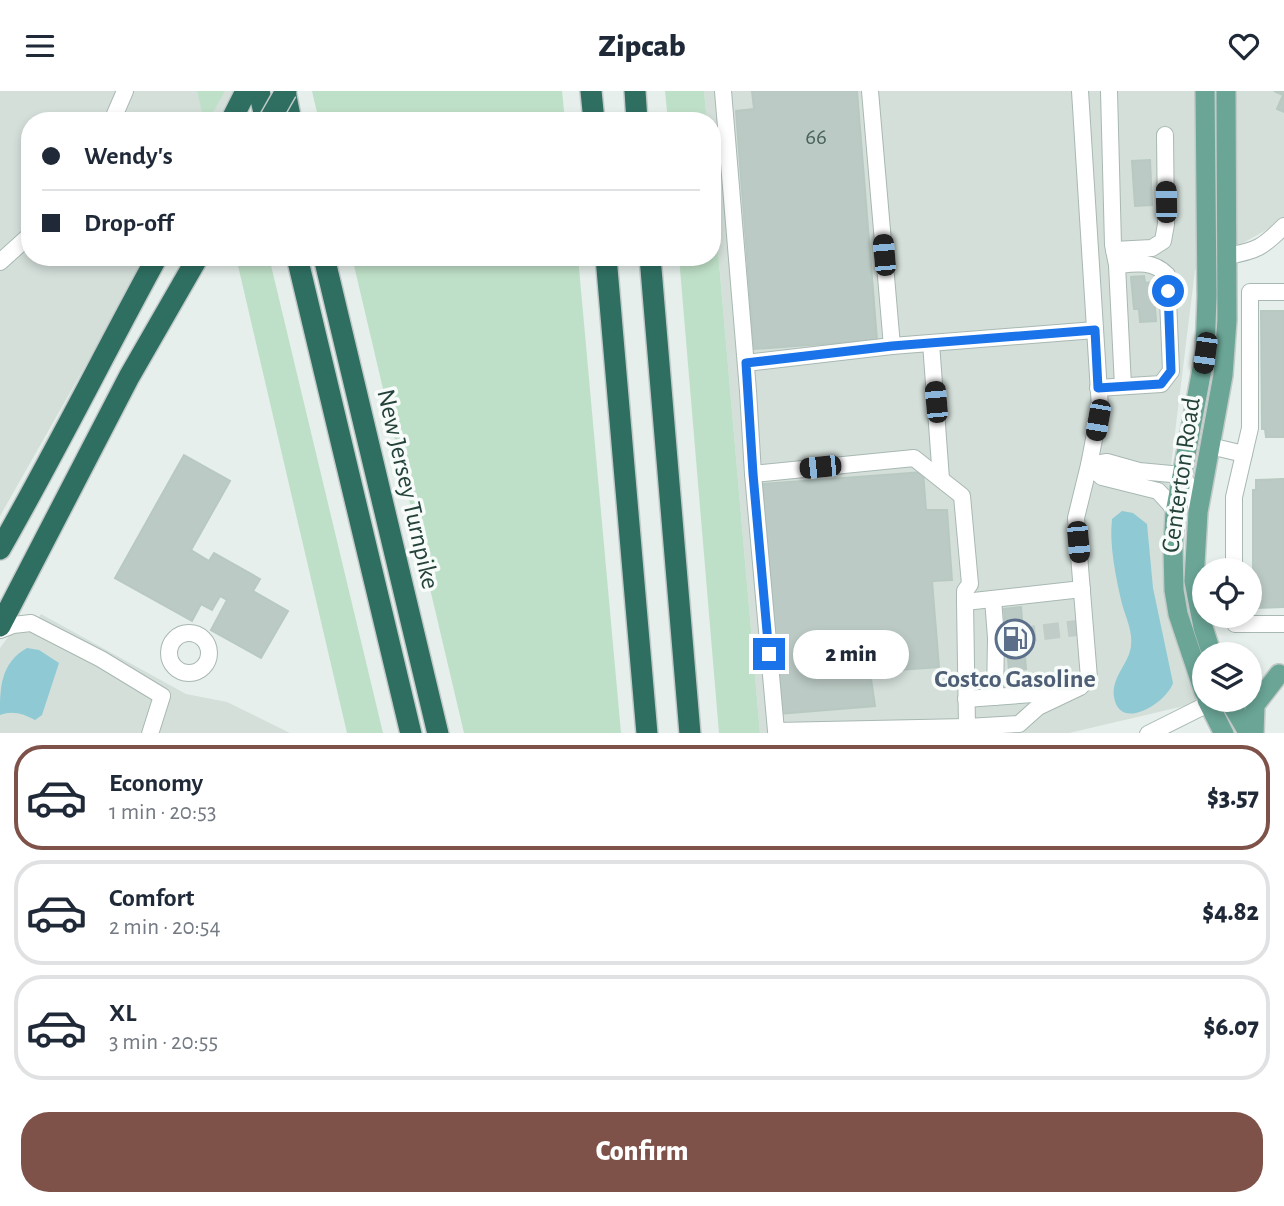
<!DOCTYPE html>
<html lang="en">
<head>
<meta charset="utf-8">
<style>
  body { margin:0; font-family:"Alegreya Sans",sans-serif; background:#f2f2f3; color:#1f2937; height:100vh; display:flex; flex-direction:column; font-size:26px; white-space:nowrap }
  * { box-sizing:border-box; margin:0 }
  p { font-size:23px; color:#747a83 }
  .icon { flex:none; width:38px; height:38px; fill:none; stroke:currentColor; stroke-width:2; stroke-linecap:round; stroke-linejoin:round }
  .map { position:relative; height:642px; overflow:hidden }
  .panel { display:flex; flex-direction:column; background:#fff; flex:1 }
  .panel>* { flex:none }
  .guide { position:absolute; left:21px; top:21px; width:700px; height:154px; border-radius:28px; box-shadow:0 4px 10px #0003; display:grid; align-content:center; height:154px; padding:0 21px; background:#fff }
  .fabs { position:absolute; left:1192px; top:467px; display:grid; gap:14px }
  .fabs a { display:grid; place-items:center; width:70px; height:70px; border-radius:50%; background:#fff; box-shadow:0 4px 10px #0003; font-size:35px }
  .end { position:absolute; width:32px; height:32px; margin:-16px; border:9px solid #1a73e8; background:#fff; box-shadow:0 0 0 4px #fff }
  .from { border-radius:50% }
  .bubble { position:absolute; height:49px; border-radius:24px; background:#fff; box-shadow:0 4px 10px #0003; font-size:23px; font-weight:800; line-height:49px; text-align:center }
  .car { position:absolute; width:21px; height:42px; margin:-21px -10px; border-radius:9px; box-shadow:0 0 5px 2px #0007; background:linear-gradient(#222 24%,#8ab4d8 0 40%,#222 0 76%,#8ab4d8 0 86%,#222 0) }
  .guide b { display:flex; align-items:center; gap:24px; height:66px; font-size:26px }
  .guide b+b { border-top:2px solid #e0e1e3 }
  .guide i { width:18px; height:18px; background:#1f2937 }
  ul { padding:12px 0 0; list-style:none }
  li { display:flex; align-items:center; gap:21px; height:105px; margin:0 14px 10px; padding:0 7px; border:4px solid #e0e1e3; border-radius:28px }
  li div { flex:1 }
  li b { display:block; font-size:26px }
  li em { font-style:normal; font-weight:800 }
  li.current { border-color:#7f5249 }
  li>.icon { width:63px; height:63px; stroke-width:1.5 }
  .cta { display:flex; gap:14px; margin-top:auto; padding:14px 21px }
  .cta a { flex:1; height:80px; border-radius:28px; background:#7f5249; color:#fff; font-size:28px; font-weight:800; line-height:80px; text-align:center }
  header { display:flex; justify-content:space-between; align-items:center; height:91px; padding:0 21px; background:#fff; font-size:32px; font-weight:800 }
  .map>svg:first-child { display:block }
</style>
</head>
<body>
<header><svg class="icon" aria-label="menu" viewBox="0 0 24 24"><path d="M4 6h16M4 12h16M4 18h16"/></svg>Zipcab<svg class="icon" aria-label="heart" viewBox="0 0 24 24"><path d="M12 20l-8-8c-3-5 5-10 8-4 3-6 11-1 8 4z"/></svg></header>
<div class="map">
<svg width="1284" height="643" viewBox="0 0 1284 643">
  <rect width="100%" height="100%" fill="#e6efeb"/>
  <g fill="#d4dfda">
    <polygon points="0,0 240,0 223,30 30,30 30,166 147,166 0,425"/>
    <polygon points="704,0 1284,0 1284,129 1195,179 1162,448 1209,563 1204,564 1204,609 1210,609 1069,642 760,642 712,91 712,30 707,30"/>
    <polygon points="41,523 186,603 227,611 290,642 0,643 0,557 11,542 20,540 29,542"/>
  </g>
  <g fill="#bfe0c8">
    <polygon points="197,0 225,0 208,30 204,30"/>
    <polygon points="312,0 562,0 565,30 319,30"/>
    <polygon points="665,0 704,0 707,30 668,30"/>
    <polygon points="712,91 760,642 719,642 679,166 712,166"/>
    <polygon points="236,166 269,166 383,642 347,642"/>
    <polygon points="352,166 578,166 621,642 464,642"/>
  </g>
  <g fill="#8ec9d4">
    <path d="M1122,420L1133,422L1147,433L1153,497L1173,592C1167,611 1120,642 1114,606C1111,586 1129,573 1131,555C1133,541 1126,527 1122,513C1116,487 1109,454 1112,428Z"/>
    <path d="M27,557L39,559L59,572L42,624L35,629C24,623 13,619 0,624C0,598 0,572 27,557Z"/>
  </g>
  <g fill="#bbcac4" stroke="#b8c9c2" stroke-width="2">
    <polygon points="752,0 857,0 877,249 754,258 736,20 754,18"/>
    <polygon points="1274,0 1284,0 1284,21 1277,18 1283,4"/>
    <polygon points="1150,69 1152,114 1135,115 1132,70"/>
    <polygon points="1144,185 1145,192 1153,191 1156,230 1140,231 1139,218 1134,218 1131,186"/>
    <polygon points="1261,220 1284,220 1284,346 1266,346 1265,338 1262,338"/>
    <polygon points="184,364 230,390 191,459 209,470 214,462 260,488 253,500 288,520 261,567 211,539 227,509 220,505 212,519 201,513 192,530 115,487"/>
    <polygon points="923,381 926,419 947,419 952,489 932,490 939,576 870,581 875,615 779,623 762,393"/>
    <polygon points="1284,388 1284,516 1253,517 1253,399 1256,399 1256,389"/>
    <polygon points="1021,516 1026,578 1009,579 1004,518"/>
  </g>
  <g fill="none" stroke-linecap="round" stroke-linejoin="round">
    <polyline stroke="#bfccc8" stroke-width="16" stroke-dasharray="16 8" stroke-linecap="butt" points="996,547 1085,536"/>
    <defs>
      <g id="minor">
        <polyline points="723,0 748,300 753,383 776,640 967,636"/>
        <polyline points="870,0 892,255"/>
        <polyline points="1109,0 1113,154 1117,174 1123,295"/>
        <polyline points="112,30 125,0"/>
        <polyline points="1114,159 1152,157 1163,150 1166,133 1165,44"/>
        <path d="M1227,165C1257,160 1263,156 1284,135"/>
        <polyline points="0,171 30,144"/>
        <polyline points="931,252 941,388"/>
        <polyline points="746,272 892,255 1095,239"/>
        <path d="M1098,297L1161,293L1171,280L1167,184C1153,169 1136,172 1117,174"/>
        <polyline points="1210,355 1244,363"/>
        <polyline points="753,383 914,367 962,405 970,493 965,500 965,511 967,636 1019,633 1038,616 1080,596 1089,587 1076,427 1089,374 1100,317 1080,0"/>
        <polyline points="1175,422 1170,413 1158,400 1102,386 1089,374 1107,371 1139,380 1182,384 1191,399 1198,421"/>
        <polyline points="1234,480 1234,406 1250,337 1250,201 1284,201"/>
        <polyline points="993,508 996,547 995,606"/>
        <polyline points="965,511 1082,498"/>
        <polyline points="1235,525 1235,533 1284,533"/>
        <polyline points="0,539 13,534 31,532 101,568 162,605 150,643"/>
        <circle cx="189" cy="562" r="20"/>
        <polyline points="966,608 1061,601"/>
        <polyline points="1148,643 1208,613"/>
      </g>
      <g id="major">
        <polyline points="1212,564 1203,536 1194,490 1198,421 1223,284 1227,229 1226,0"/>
        <polyline points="1204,601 1178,523 1174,499 1173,457 1175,422 1205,262 1207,205 1205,0"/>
        <polyline points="1207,609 1224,643"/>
        <polyline points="1229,609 1249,643"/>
        <polyline points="1254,643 1255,614 1279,583"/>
      </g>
      <g id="highway">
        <polyline points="259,0 266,30"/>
        <polyline points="285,0 291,30"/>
        <polyline points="591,0 594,30"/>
        <polyline points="635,0 637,30"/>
        <polyline points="231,30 246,0"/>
        <polyline points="297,166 411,643"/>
        <polyline points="324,166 438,643"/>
        <polyline points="606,166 647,643"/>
        <polyline points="650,166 690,643"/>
        <path d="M0,458C55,362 104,263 157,166"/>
        <polyline points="0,535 129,286 198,166"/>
      </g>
    </defs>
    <use href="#minor" stroke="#a8b8b2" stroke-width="18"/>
    <use href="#major" stroke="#c2cac8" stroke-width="22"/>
    <use href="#highway" stroke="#c2cac8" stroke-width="24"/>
    <use href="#minor" stroke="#fff" stroke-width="16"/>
    <use href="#major" stroke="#6aa596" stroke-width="19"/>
    <use href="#highway" stroke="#2f6f62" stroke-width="21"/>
    <defs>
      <polyline id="highway-bridge" points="269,30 286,0"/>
    </defs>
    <use href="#highway-bridge" stroke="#c2cac8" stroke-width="24" stroke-linecap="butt"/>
    <use href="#highway-bridge" stroke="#2f6f62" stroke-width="21"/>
  </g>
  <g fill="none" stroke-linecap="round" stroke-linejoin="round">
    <polyline stroke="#1a73e8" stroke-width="9" points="769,563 753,383 746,272 892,255 1095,239 1098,297 1161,293 1171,280 1168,200"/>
  </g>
  <defs>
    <symbol id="fuel-ring" viewBox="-11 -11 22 22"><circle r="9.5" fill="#f7fbf9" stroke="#5c6f8a" stroke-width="1.5"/><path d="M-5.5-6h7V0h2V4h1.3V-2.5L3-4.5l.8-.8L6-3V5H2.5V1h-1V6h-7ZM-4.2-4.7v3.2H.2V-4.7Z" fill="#5c6f8a"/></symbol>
  </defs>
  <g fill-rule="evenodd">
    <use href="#fuel-ring" x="993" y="526" width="44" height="44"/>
  </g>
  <g text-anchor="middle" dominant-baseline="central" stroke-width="7" stroke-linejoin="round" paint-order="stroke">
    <g font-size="23" fill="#4a645c">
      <text x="816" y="46">66</text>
    </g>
    <g font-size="26" fill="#24423a" stroke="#f7fbf9">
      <text transform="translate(1181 384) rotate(-82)">Centerton Road</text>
      <text transform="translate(408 398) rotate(77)">New Jersey Turnpike</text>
    </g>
    <g font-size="26" font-weight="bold" fill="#4e5e75" stroke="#f7fbf9">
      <text x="1015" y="588">Costco Gasoline</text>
    </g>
  </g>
</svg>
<div class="fabs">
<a><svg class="icon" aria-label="locate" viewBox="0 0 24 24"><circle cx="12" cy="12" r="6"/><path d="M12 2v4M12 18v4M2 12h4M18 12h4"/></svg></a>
<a><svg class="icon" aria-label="layers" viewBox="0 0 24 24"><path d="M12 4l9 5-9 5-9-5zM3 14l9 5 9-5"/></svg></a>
</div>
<i class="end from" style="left:1168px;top:200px"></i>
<i class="end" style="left:769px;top:563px"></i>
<div class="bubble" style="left:793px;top:539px;width:116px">2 min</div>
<i class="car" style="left:1166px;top:111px;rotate:359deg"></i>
<i class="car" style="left:884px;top:164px;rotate:355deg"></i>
<i class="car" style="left:1205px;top:262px;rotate:188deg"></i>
<i class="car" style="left:936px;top:311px;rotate:355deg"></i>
<i class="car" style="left:1098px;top:329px;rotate:190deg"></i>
<i class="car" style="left:820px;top:376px;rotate:264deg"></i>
<i class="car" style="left:1078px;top:451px;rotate:175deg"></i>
<div class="guide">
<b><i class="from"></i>Wendy's</b>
<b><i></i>Drop-off</b>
</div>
</div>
<section class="panel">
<ul>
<li class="current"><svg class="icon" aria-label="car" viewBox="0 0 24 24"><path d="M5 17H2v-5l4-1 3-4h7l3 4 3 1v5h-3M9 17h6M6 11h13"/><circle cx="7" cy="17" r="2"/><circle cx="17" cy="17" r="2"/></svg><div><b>Economy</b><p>1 min · 20:53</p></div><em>$3.57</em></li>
<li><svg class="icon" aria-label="car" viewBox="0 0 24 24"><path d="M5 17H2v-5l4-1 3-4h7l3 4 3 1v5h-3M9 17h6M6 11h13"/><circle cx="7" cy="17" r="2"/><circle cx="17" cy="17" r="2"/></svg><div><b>Comfort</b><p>2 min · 20:54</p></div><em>$4.82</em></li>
<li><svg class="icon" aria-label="car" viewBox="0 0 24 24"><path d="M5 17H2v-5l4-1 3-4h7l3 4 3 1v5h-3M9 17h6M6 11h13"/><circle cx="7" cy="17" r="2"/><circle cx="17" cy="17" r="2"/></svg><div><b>XL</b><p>3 min · 20:55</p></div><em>$6.07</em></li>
</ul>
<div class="cta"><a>Confirm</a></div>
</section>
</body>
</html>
